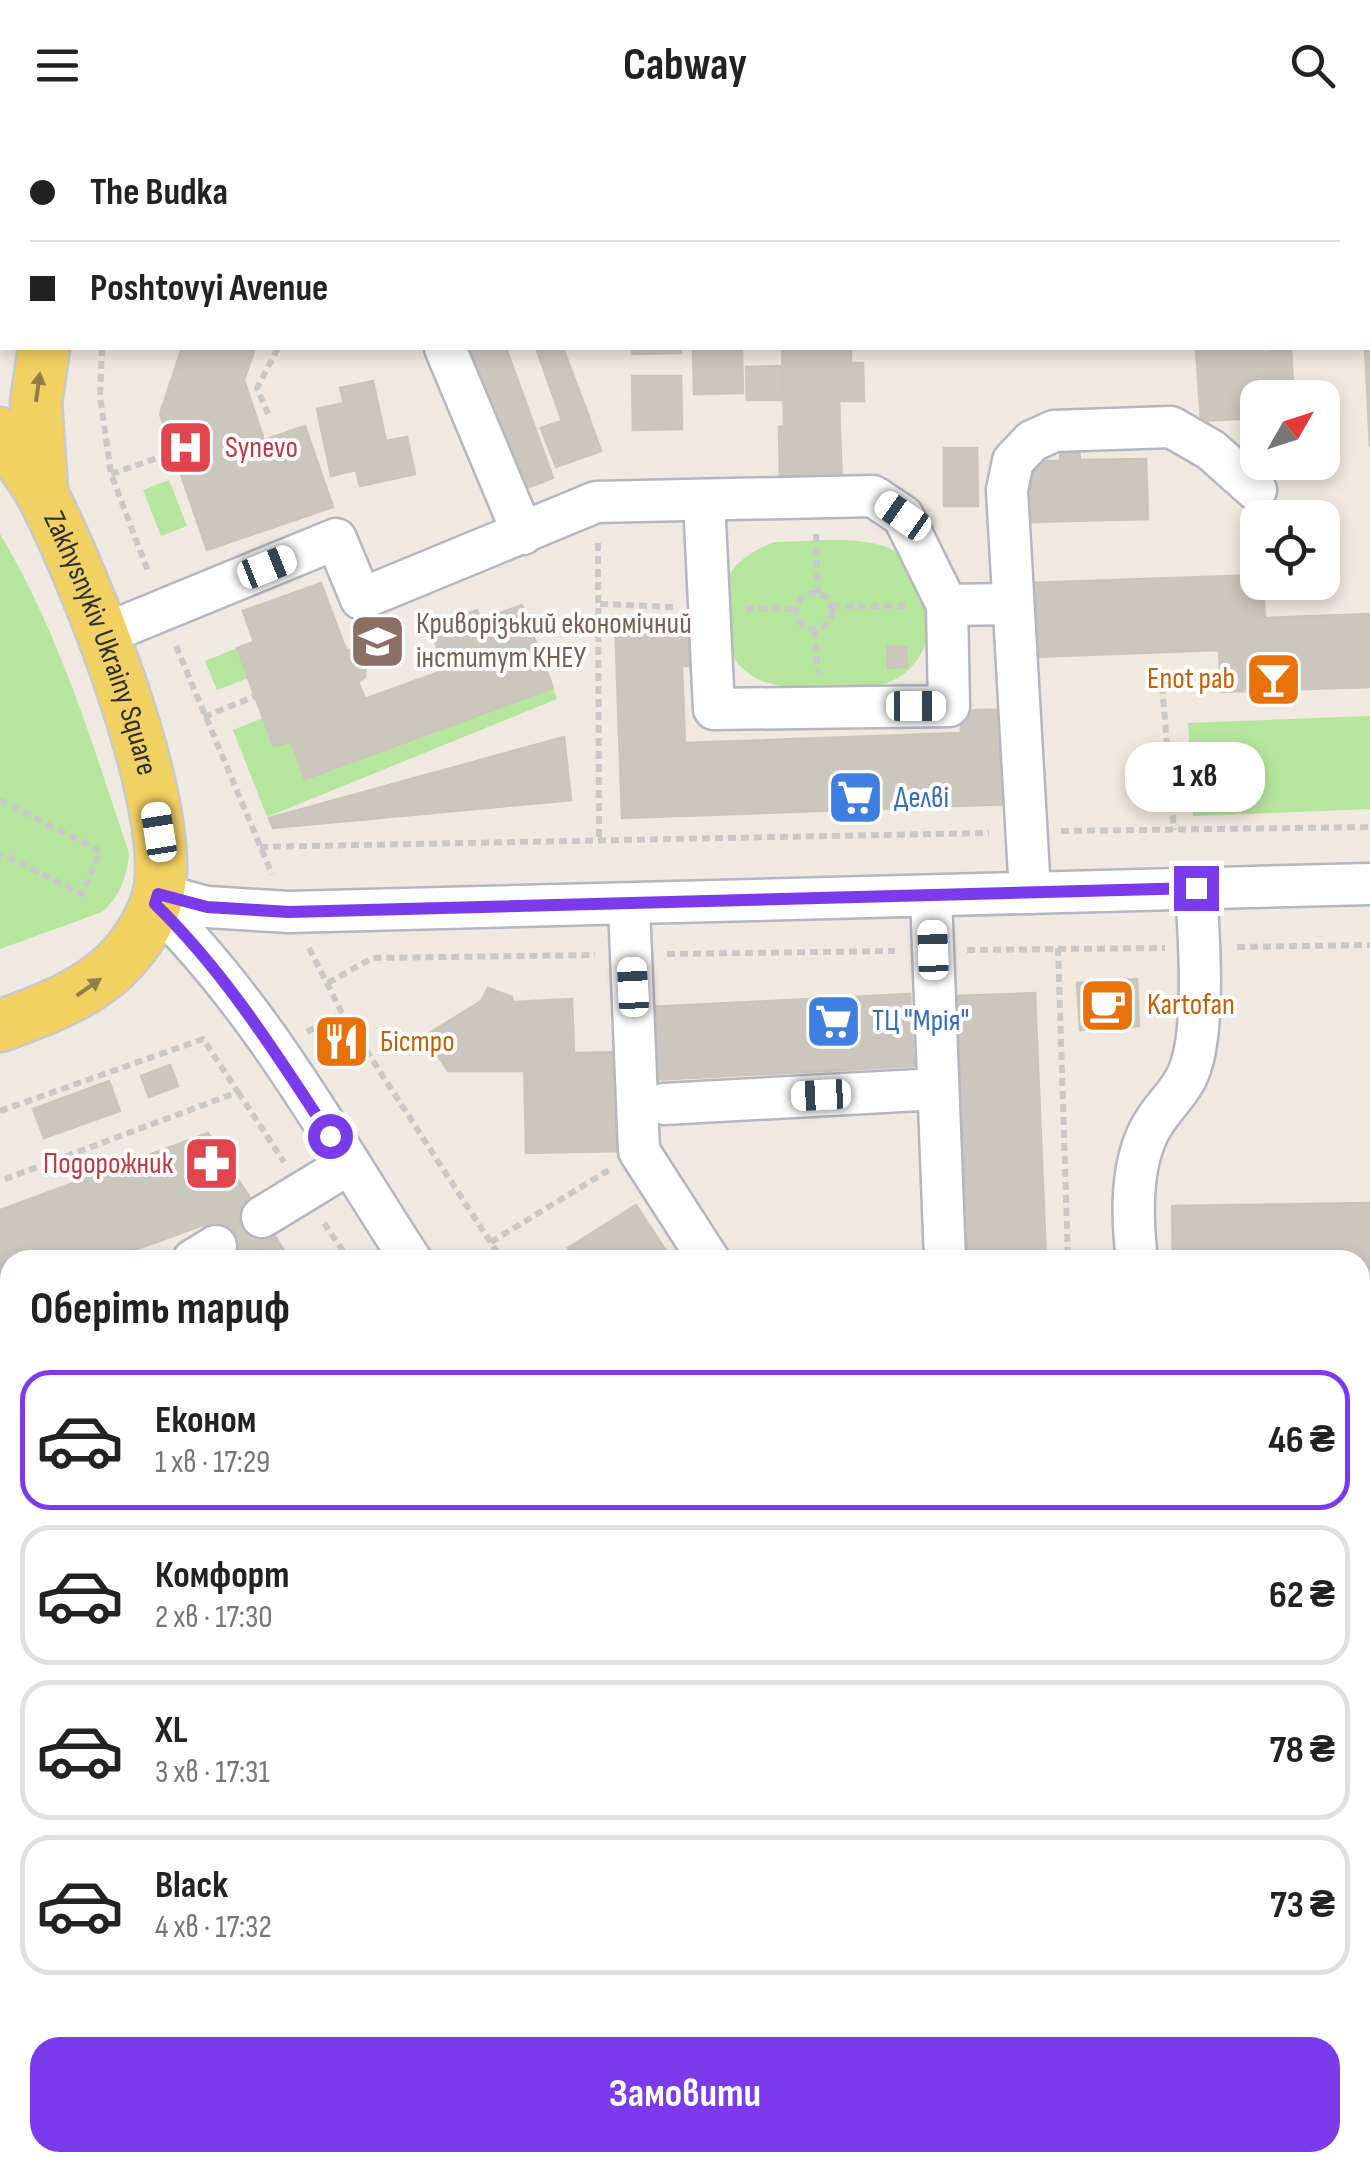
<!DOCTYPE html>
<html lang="uk">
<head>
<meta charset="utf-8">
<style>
  body { margin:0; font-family:"Sofia Sans Condensed",sans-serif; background:#f6f6f6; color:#222; height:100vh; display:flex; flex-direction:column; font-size:38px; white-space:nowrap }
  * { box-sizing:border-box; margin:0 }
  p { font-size:32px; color:#767676 }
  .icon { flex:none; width:55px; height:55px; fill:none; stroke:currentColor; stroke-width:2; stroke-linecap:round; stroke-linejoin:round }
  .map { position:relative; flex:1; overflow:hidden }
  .details { position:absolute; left:0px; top:1120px; width:1370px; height:922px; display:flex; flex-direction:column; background:#fff; border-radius:30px 30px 0 0; box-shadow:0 5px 15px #0003 }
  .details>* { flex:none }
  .guide { position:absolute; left:0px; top:0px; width:1370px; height:220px; box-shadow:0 5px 15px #0003; display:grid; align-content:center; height:220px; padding:0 30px; background:#fff }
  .needle { width:65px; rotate:51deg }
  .controls { position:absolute; left:1240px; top:250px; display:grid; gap:20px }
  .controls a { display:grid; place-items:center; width:100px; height:100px; border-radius:20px; background:#fff; box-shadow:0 5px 15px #0003; font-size:50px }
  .end { position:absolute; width:45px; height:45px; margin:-22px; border:12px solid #7c3aed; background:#fff; box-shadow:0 0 0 5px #fff }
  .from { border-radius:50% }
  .bubble { position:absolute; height:70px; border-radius:30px; background:#fff; box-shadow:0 5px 15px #0003; font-size:32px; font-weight:700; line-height:70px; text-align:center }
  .car { position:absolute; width:30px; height:60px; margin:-30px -15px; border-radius:12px; box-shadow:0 0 8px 2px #0007; background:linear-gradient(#fff 24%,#345 0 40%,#fff 0 76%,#345 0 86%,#fff 0) }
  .guide b { display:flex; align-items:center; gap:35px; height:95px; font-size:38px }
  .guide b+b { border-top:2px solid #e0e0e0 }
  .guide i { width:25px; height:25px; background:#222 }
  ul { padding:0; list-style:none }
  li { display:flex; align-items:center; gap:30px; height:140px; margin:0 20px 15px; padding:0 10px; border:5px solid #e0e0e0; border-radius:30px }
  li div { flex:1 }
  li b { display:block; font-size:38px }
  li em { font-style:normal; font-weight:700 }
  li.current { border-color:#7c3aed }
  li>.icon { width:90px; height:90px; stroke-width:1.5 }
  h2 { padding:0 30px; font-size:45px; line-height:120px }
  .cta { display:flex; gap:20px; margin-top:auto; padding:20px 30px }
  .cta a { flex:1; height:115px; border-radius:30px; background:#7c3aed; color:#fff; font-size:40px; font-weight:700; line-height:115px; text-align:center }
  header { display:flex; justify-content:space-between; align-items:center; height:130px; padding:0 30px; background:#fff; font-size:45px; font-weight:700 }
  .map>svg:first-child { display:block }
</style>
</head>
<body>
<header><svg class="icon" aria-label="menu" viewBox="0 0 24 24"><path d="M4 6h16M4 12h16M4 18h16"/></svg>Cabway<svg class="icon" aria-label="search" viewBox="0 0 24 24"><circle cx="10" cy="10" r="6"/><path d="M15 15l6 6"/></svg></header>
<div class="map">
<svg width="1370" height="2042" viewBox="0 0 1370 2042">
  <rect width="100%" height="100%" fill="#efe9e1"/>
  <g fill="#b6e59e">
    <polygon points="626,0 850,0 850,2 611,2"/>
    <polygon points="169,350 187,396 161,406 143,360"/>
    <path d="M0,404C59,502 93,615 129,723C127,747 120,766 102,782L0,819Z"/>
    <path d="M774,412C807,412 847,406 880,415C941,432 949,524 892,551C873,560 853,557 833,557C805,557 775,561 751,545C723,526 725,502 725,471C726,464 725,455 727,449C736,430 755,420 774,412Z"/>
    <polygon points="237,518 248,548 217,560 205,531"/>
    <polygon points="553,558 557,569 267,687 233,600 263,588 274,616 291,611 306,649"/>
    <polygon points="1370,586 1370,679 1193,686 1188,593"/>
    <polygon points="1370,1768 1370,1965 1360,1962 1360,1774"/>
    <polygon points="10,1845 10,1918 0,1919 0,1847"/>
  </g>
  <polygon fill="#c9ec9a" points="10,1350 10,1457 0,1461 0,1354"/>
  <g fill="#cbc7bf" stroke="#cbc5ba" stroke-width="2.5">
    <polygon points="895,0 948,0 949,2 896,2"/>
    <polygon points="1370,217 1370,317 1365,218"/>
    <polygon points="182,218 255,218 244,250 264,310 305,296 333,377 207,420 160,284"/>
    <polygon points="464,218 506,218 553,348 519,361"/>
    <polygon points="536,218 563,218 587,282 562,291"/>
    <polygon points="632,218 680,218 681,223 632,224"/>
    <polygon points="693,218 742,218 743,263 694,264"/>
    <polygon points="782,218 851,218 851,233 863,233 864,271 839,271 842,356 780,358 779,297 784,296"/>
    <polygon points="1196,218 1262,218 1262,222 1291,220 1294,268 1258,268 1258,288 1201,291"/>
    <polygon points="782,236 783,270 747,270 746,237"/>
    <polygon points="632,246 681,246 682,299 633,300"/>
    <polygon points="373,251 386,311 407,307 415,344 360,356 356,340 331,346 317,279 344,273 340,258"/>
    <polygon points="587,282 601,321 556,337 541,298"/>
    <polygon points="944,318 977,318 978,376 944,376"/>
    <polygon points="1079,320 1080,330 1146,329 1148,389 1032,392 1030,331 1060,331 1060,321"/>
    <polygon points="1258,445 1258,452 1263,452 1265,488 1370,484 1370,557 1221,562 1219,520 1034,527 1031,453"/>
    <polygon points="321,453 346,520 354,520 366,531 365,547 358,552 365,569 445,540 430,498 477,480 481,490 522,475 553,558 305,649 291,611 274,617 237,518 254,512 243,481"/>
    <polygon points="704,487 706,536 682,536 685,613 961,603 960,581 1008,579 1011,674 622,688 615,491"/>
    <polygon points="887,517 906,517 907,537 888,538"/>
    <polygon points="564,607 571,670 273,698 269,688"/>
    <polygon points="1137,849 1139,896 1080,900 1077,853"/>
    <polygon points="488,858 512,867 513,872 572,869 574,923 524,924 524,941 448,941 425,906 481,871"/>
    <polygon points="1035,863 1046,1130 967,1130 957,866"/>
    <polygon points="910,864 914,936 654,950 650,877"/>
    <polygon points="343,902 350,915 339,922 332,909"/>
    <polygon points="619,922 621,1021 526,1023 524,924"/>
    <polygon points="170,935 178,956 149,967 141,946"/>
    <polygon points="109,951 120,981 44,1008 33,979"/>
    <polygon points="208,1003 276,1108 241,1130 224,1130 203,1095 107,1130 10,1130 10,1165 0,1169 0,1080"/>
    <polygon points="1370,1073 1370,1180 1360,1180 1360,1130 1173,1130 1172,1076"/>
    <polygon points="636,1075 672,1130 576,1130 568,1118"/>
    <polygon points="276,1108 290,1130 241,1130"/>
    <polygon points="1360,1275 1364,1275 1366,1327 1360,1328"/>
    <polygon points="1360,1651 1370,1666 1370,1719 1360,1726"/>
    <polygon points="10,1658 10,1673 3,1674 1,1660"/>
    <polygon points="10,1731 10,1803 0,1805 0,1733"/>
    <polygon points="10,1981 10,2032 129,2032 71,2042 0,2042 0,1982"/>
    <polygon points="320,2032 332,2032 334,2042 293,2042 292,2038"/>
    <polygon points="441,2032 479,2032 481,2042 443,2042"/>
    <polygon points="776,2032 875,2032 881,2042 782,2042"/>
    <polygon points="1168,2032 1250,2032 1254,2042 1172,2042"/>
  </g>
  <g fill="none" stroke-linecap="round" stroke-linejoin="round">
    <defs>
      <g id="minor">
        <polyline points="445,218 523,404"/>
        <polyline points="704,370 714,579 949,576 947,475 1013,474"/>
        <polyline points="102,505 336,409 361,469 596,372 873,366 903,386 947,475"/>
        <polyline points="1030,763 1007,360 1013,331 1032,311 1054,301 1171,297 1211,320 1256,360"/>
        <polyline points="158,764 207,777 289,782 1370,754"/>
        <polyline points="931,766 945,1130"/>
        <path d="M155,774C259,875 332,1009 411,1130"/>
        <polyline points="629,775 639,1021 709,1130"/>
        <polyline points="664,974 938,959"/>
        <polyline points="262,1087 349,1034"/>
        <polyline points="193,1130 216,1116"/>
        <path d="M1137,1130C1132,1089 1130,1039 1149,1001C1161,977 1183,962 1191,936C1205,892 1199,806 1196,759"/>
        <polyline points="0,1212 10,1208"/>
        <polyline points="1360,1239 1370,1239"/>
        <polyline points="1360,1386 1370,1385"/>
        <polyline points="1360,1556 1370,1560"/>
        <polyline points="0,1616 10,1612"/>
        <polyline points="1360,1619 1370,1622"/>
        <polyline points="0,1693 10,1692"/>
        <polyline points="1360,1774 1370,1768"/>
        <polyline points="0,1949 10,1947"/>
        <polyline points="266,2032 268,2042"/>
        <polyline points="746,2032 752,2042"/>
        <polyline points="1004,2032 1011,2042"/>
        <polyline points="1289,2032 1293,2042"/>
      </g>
      <g id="major">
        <polyline points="97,2 98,0"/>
        <polyline points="0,115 2,112"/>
        <path id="s1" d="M0,303C15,323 31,344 43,366C83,443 185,693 156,773C128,848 69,871 0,896"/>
        <polyline points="42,361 36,273 44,218"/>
      </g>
    </defs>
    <use href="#minor" stroke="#b4b7c1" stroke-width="45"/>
    <use href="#major" stroke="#c9c9c9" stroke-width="55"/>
    <g stroke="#c9c9c9" stroke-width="6" stroke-dasharray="8 5" stroke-linecap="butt">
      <polyline points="264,0 272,2"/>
      <polyline points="14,2 15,0"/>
      <polyline points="37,2 39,0"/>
      <polyline points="159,2 160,0"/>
      <polyline points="185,2 186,0"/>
      <polyline points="611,2 626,0"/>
      <polyline points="0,8 2,8"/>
      <polyline points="102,218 100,266 111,344 149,444"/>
      <polyline points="268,284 257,258 278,218"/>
      <polyline points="111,344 169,324"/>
      <polyline points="816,404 818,463"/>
      <polyline points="598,413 599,710"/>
      <circle cx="814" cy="481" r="18"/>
      <polyline points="600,474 674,477"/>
      <polyline points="832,476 906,476"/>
      <polyline points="746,479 796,479"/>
      <polyline points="815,500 818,543"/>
      <polyline points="176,516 272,744"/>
      <polyline points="1161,543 1174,700"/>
      <polyline points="204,587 255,566"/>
      <polyline points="0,670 100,721 82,764 0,723"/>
      <polyline points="1061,701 1370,697"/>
      <polyline points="260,717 989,703"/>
      <polyline points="1237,817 1370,815"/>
      <polyline points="309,818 342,883 502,1130"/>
      <polyline points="1058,818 1068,1130"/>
      <polyline points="967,820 1165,818"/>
      <polyline points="667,824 895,821"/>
      <polyline points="328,853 372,828 595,825"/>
      <polyline points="307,902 342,883"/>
      <polyline points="238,962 284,1032"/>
      <polyline points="0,981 203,909 238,962 0,1051"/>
      <polyline points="324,1093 349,1130"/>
      <polyline points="491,1112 609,1040"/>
      <polyline points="0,1290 10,1286"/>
      <polyline points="0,1830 10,1829"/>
      <polyline points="1360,1962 1370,1965"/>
      <polyline points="947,2032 953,2042"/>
      <polyline points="1093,2032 1099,2042"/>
      <polyline points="212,2042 231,2039"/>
    </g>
    <use href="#minor" stroke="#fff" stroke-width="40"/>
    <use href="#major" stroke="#f2d163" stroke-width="50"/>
  </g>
  <defs><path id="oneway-solid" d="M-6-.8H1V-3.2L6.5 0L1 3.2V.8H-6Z" transform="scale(2.5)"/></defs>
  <g fill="#908048">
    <use href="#oneway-solid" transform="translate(38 257) rotate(-82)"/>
    <use href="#oneway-solid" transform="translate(89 857) rotate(-35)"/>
  </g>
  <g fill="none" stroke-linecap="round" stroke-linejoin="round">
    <path stroke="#7c3aed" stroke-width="12" d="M330,1006C277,925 225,842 155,774L158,764L207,777L289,782L1196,758"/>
  </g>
  <defs>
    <symbol id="hospital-square" viewBox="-11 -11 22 22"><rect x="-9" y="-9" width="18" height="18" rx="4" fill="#e0444e" stroke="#fff"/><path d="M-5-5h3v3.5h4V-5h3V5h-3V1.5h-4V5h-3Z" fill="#fff"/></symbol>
    <symbol id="university-square" viewBox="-11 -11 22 22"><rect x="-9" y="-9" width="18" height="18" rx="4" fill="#8d6e63" stroke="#fff"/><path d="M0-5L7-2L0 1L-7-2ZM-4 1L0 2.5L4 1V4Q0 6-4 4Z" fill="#fff"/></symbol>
    <symbol id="bar-square" viewBox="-11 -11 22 22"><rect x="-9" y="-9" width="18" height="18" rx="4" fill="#e8710a" stroke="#fff"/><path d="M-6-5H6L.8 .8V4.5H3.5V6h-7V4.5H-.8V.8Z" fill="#fff"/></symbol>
    <symbol id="supermarket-square" viewBox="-11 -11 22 22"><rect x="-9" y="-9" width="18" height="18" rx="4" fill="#3f7fe0" stroke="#fff"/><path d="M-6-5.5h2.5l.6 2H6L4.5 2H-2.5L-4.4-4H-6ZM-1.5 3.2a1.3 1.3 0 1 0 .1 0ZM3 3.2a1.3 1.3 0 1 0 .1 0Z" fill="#fff"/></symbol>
    <symbol id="cafe-square" viewBox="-11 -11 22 22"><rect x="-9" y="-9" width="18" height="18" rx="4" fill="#e8710a" stroke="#fff"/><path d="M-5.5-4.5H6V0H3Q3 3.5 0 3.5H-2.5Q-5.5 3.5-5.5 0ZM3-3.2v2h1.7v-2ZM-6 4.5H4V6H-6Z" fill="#fff"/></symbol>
    <symbol id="restaurant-square" viewBox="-11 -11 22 22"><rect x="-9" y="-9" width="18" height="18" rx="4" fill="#e8710a" stroke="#fff"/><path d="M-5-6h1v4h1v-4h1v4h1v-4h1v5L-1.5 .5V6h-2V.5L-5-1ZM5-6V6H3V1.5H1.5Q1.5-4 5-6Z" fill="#fff"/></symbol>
    <symbol id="pharmacy-square" viewBox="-11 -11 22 22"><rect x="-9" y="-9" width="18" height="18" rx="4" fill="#e0444e" stroke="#fff"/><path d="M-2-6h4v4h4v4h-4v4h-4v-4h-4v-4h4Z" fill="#fff"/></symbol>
  </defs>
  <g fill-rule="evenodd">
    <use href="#hospital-square" x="154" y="286" width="63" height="63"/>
    <use href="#university-square" x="346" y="480" width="63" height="63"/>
    <use href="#bar-square" x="1242" y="518" width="63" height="63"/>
    <use href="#supermarket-square" x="824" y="636" width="63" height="63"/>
    <use href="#cafe-square" x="1076" y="844" width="63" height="63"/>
    <use href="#supermarket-square" x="802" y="860" width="63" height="63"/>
    <use href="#restaurant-square" x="310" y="880" width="63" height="63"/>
    <use href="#pharmacy-square" x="180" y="1002" width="63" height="63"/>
  </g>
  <g text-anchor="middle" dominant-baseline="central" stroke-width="8" stroke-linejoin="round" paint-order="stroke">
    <g font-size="30" fill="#be3a42" stroke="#fff" text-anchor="start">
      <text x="225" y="318">Synevo</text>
      <text x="173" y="1034" text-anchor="end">Подорожник</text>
    </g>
    <g font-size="30" fill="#785e54" stroke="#fff" text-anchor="start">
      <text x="416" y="494">Криворізький економічний<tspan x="416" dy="34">інститут КНЕУ</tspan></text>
    </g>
    <g font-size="30" fill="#2e2e2e" stroke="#fff">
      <text stroke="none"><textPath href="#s1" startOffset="235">Zakhysnykiv Ukrainy Square</textPath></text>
    </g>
    <g font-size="30" fill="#c56008" stroke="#fff" text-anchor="start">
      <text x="1235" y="549" text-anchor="end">Enot pab</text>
      <text x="1147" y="875">Kartofan</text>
      <text x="380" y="912">Бістро</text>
    </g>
    <g font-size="30" fill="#366cbe" stroke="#fff" text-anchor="start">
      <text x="894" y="668">Делві</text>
      <text x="872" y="891">ТЦ "Мрія"</text>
    </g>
  </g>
</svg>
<div class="controls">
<a><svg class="needle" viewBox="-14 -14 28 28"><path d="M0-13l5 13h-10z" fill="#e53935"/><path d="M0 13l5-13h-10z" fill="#767676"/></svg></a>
<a><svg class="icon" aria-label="locate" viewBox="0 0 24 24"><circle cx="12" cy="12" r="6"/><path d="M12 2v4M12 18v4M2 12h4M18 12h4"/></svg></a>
</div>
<i class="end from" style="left:330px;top:1006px"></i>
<i class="end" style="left:1196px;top:758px"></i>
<div class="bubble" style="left:1125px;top:612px;width:140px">1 хв</div>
<i class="car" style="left:903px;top:386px;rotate:305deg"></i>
<i class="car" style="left:267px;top:437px;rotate:68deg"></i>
<i class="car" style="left:916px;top:576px;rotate:90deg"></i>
<i class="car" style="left:159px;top:702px;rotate:351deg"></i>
<i class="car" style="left:933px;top:820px;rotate:358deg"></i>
<i class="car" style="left:633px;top:857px;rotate:357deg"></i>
<i class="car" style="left:821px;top:965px;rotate:267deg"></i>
<div class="guide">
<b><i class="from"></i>The Budka</b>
<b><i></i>Poshtovyi Avenue</b>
</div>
<section class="details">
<h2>Оберіть тариф</h2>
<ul>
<li class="current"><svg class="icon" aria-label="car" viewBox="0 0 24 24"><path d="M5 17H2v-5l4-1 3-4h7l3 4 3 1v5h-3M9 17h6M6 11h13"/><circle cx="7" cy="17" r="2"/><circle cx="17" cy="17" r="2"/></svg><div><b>Економ</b><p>1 хв · 17:29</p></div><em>46 ₴</em></li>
<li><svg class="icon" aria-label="car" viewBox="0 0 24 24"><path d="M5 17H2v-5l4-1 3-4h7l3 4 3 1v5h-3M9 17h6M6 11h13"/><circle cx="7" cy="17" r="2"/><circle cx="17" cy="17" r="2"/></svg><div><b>Комфорт</b><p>2 хв · 17:30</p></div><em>62 ₴</em></li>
<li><svg class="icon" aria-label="car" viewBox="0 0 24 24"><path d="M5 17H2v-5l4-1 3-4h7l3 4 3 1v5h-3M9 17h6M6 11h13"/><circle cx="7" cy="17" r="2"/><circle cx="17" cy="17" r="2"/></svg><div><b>XL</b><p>3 хв · 17:31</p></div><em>78 ₴</em></li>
<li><svg class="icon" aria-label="car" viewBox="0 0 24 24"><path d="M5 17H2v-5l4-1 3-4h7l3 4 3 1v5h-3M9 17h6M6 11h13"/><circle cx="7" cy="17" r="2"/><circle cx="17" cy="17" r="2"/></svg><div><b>Black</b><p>4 хв · 17:32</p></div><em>73 ₴</em></li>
</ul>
<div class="cta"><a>Замовити</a></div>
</section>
</div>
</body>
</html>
